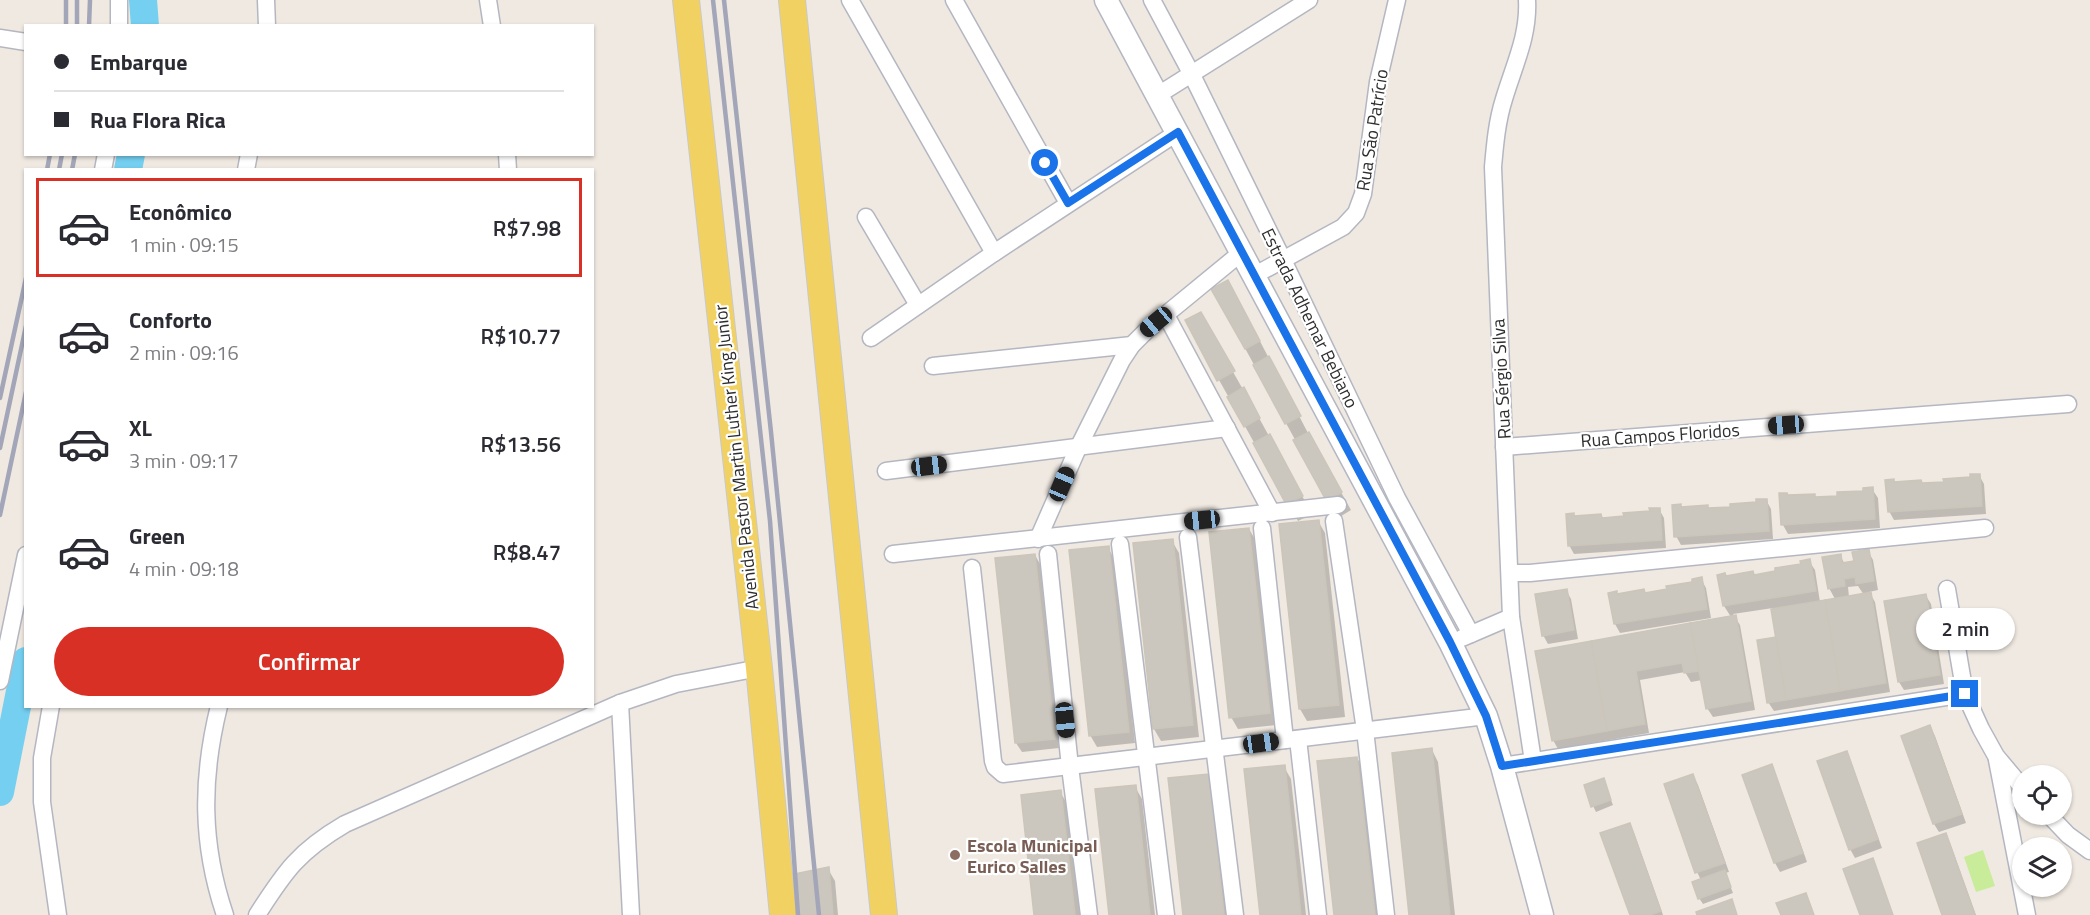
<!DOCTYPE html>
<html lang="pt">
<head>
<meta charset="utf-8">
<style>
  body { margin:0; font-family:"Titillium Web",sans-serif; background:#f7f7f7; color:#2b2b33; height:100vh; display:flex; flex-direction:column; font-size:22px; white-space:nowrap }
  * { box-sizing:border-box; margin:0 }
  p { font-size:20px; color:#7c7c81 }
  .icon { flex:none; width:33px; height:33px; fill:none; stroke:currentColor; stroke-width:2; stroke-linecap:round; stroke-linejoin:round }
  .map { position:relative; flex:1; overflow:hidden }
  .details { position:absolute; left:24px; top:168px; width:570px; height:540px; display:flex; flex-direction:column; background:#fff; border-radius:0px; box-shadow:0 2px 4px #0004 }
  .details>* { flex:none }
  .hud { position:absolute; left:24px; top:24px; width:570px; height:132px; border-radius:0px; box-shadow:0 2px 4px #0004; display:grid; align-content:center; height:132px; padding:0 30px; background:#fff }
  .tools { position:absolute; left:2012px; top:765px; display:grid; gap:12px }
  .tools a { display:grid; place-items:center; width:60px; height:60px; border-radius:50%; background:#fff; box-shadow:0 2px 4px #0004; font-size:30px }
  .end { position:absolute; width:27px; height:27px; margin:-14px; border:8px solid #1a73e8; background:#fff; box-shadow:0 0 0 3px #fff }
  .from { border-radius:50% }
  .bubble { position:absolute; height:42px; border-radius:21px; background:#fff; box-shadow:0 2px 4px #0004; font-size:20px; font-weight:600; line-height:42px; text-align:center }
  .car { position:absolute; width:18px; height:36px; margin:-18px -9px; border-radius:8px; box-shadow:0 0 4px 2px #0007; background:linear-gradient(#222 24%,#8ab4d8 0 40%,#222 0 76%,#8ab4d8 0 86%,#222 0) }
  .hud b { display:flex; align-items:center; gap:21px; height:57px; font-size:22px }
  .hud b+b { border-top:2px solid #e1e1e2 }
  .hud i { width:15px; height:15px; background:#2b2b33 }
  ul { padding:10px 0 0; list-style:none }
  li { display:flex; align-items:center; gap:18px; height:99px; margin:0 12px 9px; padding:0 18px; border:3px solid transparent; border-radius:0px }
  li div { flex:1 }
  li b { display:block; font-size:22px }
  li em { font-style:normal; font-weight:600 }
  li.active { border-color:#d93025 }
  li>.icon { width:54px; height:54px; stroke-width:1.5 }
  .button { display:flex; gap:12px; margin-top:auto; padding:12px 30px }
  .button a { flex:1; height:69px; border-radius:36px; background:#d93025; color:#fff; font-size:24px; font-weight:600; line-height:69px; text-align:center }
  .map>svg:first-child { display:block }
</style>
</head>
<body>
<div class="map">
<svg width="2090" height="915" viewBox="0 0 2090 915">
  <rect width="100%" height="100%" fill="#efe9e1"/>
  <polygon fill="#c9ec9a" points="1983,850 1995,886 1976,892 1964,857"/>
  <g fill="#0003" fill-rule="evenodd">
    <polygon points="1213,290 1238,299 1309,435 1351,510 1338,518"/>
    <polygon points="1200,314 1253,407 1312,514 1298,521 1219,380 1187,321"/>
    <polygon points="1979,475 1984,484 1986,514 1894,520 1889,511 1895,483 1922,485 1945,483"/>
    <polygon points="1872,489 1878,498 1880,528 1788,534 1783,525 1788,497 1814,495 1816,498 1839,497"/>
    <polygon points="1766,500 1771,509 1773,539 1681,545 1676,536 1681,508 1708,507 1709,510 1732,508"/>
    <polygon points="1659,509 1664,518 1666,548 1574,554 1569,545 1575,518 1603,519 1651,512"/>
    <polygon points="1318,521 1325,533 1345,717 1307,721 1300,709 1280,525"/>
    <polygon points="1249,529 1256,541 1276,725 1238,729 1231,717"/>
    <polygon points="1172,541 1179,553 1199,737 1161,741 1154,729"/>
    <polygon points="1108,548 1115,560 1135,743 1097,747 1090,735"/>
    <path d="M1868,551L1873,560L1878,590L1869,592L1875,602L1890,692L1774,711L1768,702L1778,638L1773,608L1733,614L1740,625L1755,710L1713,717L1707,708L1702,680L1691,682L1685,672L1640,680L1649,733L1558,749L1553,740L1537,652L1731,617L1724,606L1719,576L1726,577L1754,576L1802,565L1809,561L1815,570L1820,602L1835,599L1829,588L1840,556L1845,564L1856,562ZM1858,586L1864,595L1849,597L1848,587Z"/>
    <polygon points="1035,555 1040,564 1059,748 1022,752 1016,743 997,559"/>
    <polygon points="1701,579 1706,588 1711,618 1620,633 1615,624 1610,594 1618,595 1645,594 1694,583"/>
    <polygon points="1566,590 1571,599 1578,639 1548,644 1543,635"/>
    <polygon points="1926,596 1931,604 1944,684 1904,690 1899,682"/>
    <polygon points="1930,727 1935,736 1966,823 1939,832 1934,824"/>
    <polygon points="1432,750 1438,762 1455,915 1411,915"/>
    <polygon points="1846,753 1851,762 1882,848 1855,858 1850,849"/>
    <polygon points="1357,758 1364,770 1379,915 1335,915"/>
    <polygon points="1771,766 1776,775 1807,862 1780,872 1775,863 1744,776"/>
    <polygon points="1284,767 1291,779 1306,915 1261,915"/>
    <polygon points="1208,776 1215,788 1228,915 1184,915"/>
    <polygon points="1693,776 1698,785 1729,872 1725,873 1733,893 1703,904 1699,898 1701,880 1697,872"/>
    <polygon points="1603,780 1613,805 1596,812 1593,806"/>
    <polygon points="1135,787 1142,799 1155,915 1110,915"/>
    <polygon points="1060,792 1071,810 1082,915 1035,915"/>
    <polygon points="1629,824 1634,833 1663,915 1631,915"/>
    <polygon points="1945,834 1950,843 1976,915 1944,915"/>
    <polygon points="828,869 835,881 838,915 791,915"/>
  </g>
  <g fill="none" stroke-linecap="round" stroke-linejoin="round">
    <g stroke="#75cff0" stroke-width="28">
      <polyline points="143,0 145,26"/>
      <polyline points="128,170 131,154"/>
      <polyline points="0,792 26,661"/>
    </g>
  </g>
  <g fill="#cbc7bf" stroke="#cbc5ba" stroke-width="1.5">
    <polygon points="1228,280 1260,341 1245,349 1211,289"/>
    <polygon points="1201,312 1235,371 1217,381 1185,320"/>
    <polygon points="1269,356 1301,416 1285,424 1253,365"/>
    <polygon points="1244,387 1260,418 1244,427 1227,397"/>
    <polygon points="1309,432 1342,492 1327,502 1293,440"/>
    <polygon points="1270,434 1303,496 1286,504 1253,443"/>
    <polygon points="1970,474 1980,474 1982,506 1888,512 1885,480 1894,479 1894,482 1921,480 1922,483 1944,482 1943,479 1970,477"/>
    <polygon points="1873,487 1875,519 1781,525 1779,493 1787,493 1788,495 1815,494 1815,497 1837,496 1837,492 1863,491 1863,488"/>
    <polygon points="1756,499 1767,499 1769,531 1674,537 1672,505 1681,504 1681,507 1708,505 1708,508 1730,507 1730,504 1756,502"/>
    <polygon points="1649,508 1660,508 1662,540 1568,546 1566,514 1574,513 1574,516 1601,514 1602,518 1624,516 1623,513 1650,511"/>
    <polygon points="1319,520 1339,705 1299,709 1279,524"/>
    <polygon points="1249,528 1270,713 1229,718 1209,532"/>
    <polygon points="1173,539 1193,725 1153,729 1133,543"/>
    <polygon points="1109,546 1129,732 1089,736 1069,550"/>
    <polygon points="1869,549 1874,581 1856,584 1855,577 1844,579 1845,586 1828,589 1822,557 1841,554 1842,563 1854,561 1852,552"/>
    <polygon points="1035,554 1055,739 1015,743 995,558"/>
    <polygon points="1810,559 1816,591 1723,606 1717,575 1725,573 1726,576 1753,571 1754,575 1775,571 1775,568 1801,564 1800,561"/>
    <polygon points="1702,577 1707,609 1614,624 1608,593 1617,591 1617,594 1644,589 1645,593 1667,589 1666,586 1692,582 1692,579"/>
    <polygon points="1567,589 1574,630 1542,636 1535,594"/>
    <polygon points="1871,592 1886,683 1840,691 1825,600"/>
    <polygon points="1926,594 1940,675 1898,682 1884,601"/>
    <polygon points="1825,600 1840,691 1786,700 1771,609"/>
    <polygon points="1736,615 1751,701 1706,709 1690,623"/>
    <polygon points="1690,623 1699,671 1684,673 1682,663 1636,671 1645,724 1607,731 1591,641"/>
    <polygon points="1776,637 1786,700 1767,703 1757,640"/>
    <polygon points="1591,641 1607,731 1552,741 1535,651"/>
    <polygon points="1930,725 1962,814 1933,824 1901,736"/>
    <polygon points="1432,748 1450,915 1409,915 1392,753"/>
    <polygon points="1847,751 1878,839 1849,850 1817,761"/>
    <polygon points="1357,757 1375,915 1334,915 1317,761"/>
    <polygon points="1772,764 1803,853 1774,863 1742,775"/>
    <polygon points="1285,765 1301,915 1260,915 1244,769"/>
    <polygon points="1209,774 1224,915 1183,915 1168,778"/>
    <polygon points="1693,774 1725,863 1695,873 1664,784"/>
    <polygon points="1604,778 1611,800 1591,807 1584,785"/>
    <polygon points="1136,785 1150,915 1109,915 1095,789"/>
    <polygon points="1061,790 1075,915 1034,915 1021,795"/>
    <polygon points="1630,823 1661,911 1650,915 1630,915 1600,833"/>
    <polygon points="1946,833 1975,915 1942,915 1917,843"/>
    <polygon points="1873,858 1893,915 1860,915 1843,869"/>
    <polygon points="829,867 833,915 789,915 789,875"/>
    <polygon points="1725,870 1731,887 1698,899 1692,882"/>
    <polygon points="1806,893 1814,915 1781,915 1776,903"/>
    <polygon points="1732,899 1737,915 1697,915 1696,912"/>
  </g>
  <g fill="none" stroke-linecap="round" stroke-linejoin="round">
    <defs>
      <g id="street">
        <polyline points="119,0 119,26"/>
        <polyline points="266,0 267,26"/>
        <polyline points="488,0 492,26"/>
        <polyline points="850,0 994,253"/>
        <polyline points="954,0 1068,203"/>
        <polyline points="1152,0 1191,73 1283,260 1397,498 1471,634"/>
        <path d="M1527,0C1529,36 1514,65 1504,99C1497,121 1495,144 1493,167L1511,617L1533,761"/>
        <polyline points="0,38 26,42"/>
        <polyline points="1158,95 1309,0"/>
        <polyline points="507,154 508,170"/>
        <polyline points="103,170 106,154"/>
        <polyline points="246,170 249,154"/>
        <polyline points="866,217 918,305"/>
        <polyline points="1255,275 1343,227 1356,213 1363,194 1378,82 1397,0"/>
        <polyline points="1166,315 1272,513"/>
        <polyline points="871,338 994,253 1178,132"/>
        <polyline points="933,366 1132,345"/>
        <polyline points="1504,447 2068,404"/>
        <polyline points="886,471 1227,428"/>
        <polyline points="1334,521 1365,730 1386,915"/>
        <polyline points="1262,528 1285,740"/>
        <polyline points="1188,537 1235,915"/>
        <polyline points="1038,539 1078,448 1122,360 1132,345 1147,330 1242,252"/>
        <polyline points="1120,544 1166,915"/>
        <polyline points="893,554 1338,505"/>
        <polyline points="1048,554 1070,767 1089,915"/>
        <polyline points="972,568 993,761 995,767 1003,774 1486,716"/>
        <polyline points="1510,573 1530,573 1985,528"/>
        <polyline points="1947,589 1965,694 1981,729 1996,756 2022,787"/>
        <polyline points="1462,638 1511,617"/>
        <polyline points="0,681 26,555"/>
        <polyline points="620,703 631,915"/>
        <polyline points="51,706 42,758 42,802 58,915"/>
        <path d="M219,706C201,779 201,844 225,915"/>
        <polyline points="1298,739 1318,915"/>
        <polyline points="1997,760 2027,915"/>
        <polyline points="1502,766 1965,694"/>
        <polyline points="2048,814 2068,835 2090,851"/>
        <path d="M257,915C285,871 299,851 345,824L620,703L676,684L759,668"/>
      </g>
      <polyline id="secondary" points="1106,0 1450,642 1486,716 1502,766 1542,915"/>
      <g id="primary">
        <polyline points="686,0 759,668 783,915"/>
        <polyline points="792,0 884,915"/>
      </g>
    </defs>
    <use href="#street" stroke="#b4b7c1" stroke-width="19"/>
    <use href="#secondary" stroke="#b4b7c1" stroke-width="25"/>
    <use href="#primary" stroke="#c9c9c9" stroke-width="28"/>
    <use href="#street" stroke="#fff" stroke-width="16"/>
    <use href="#secondary" stroke="#fff" stroke-width="22"/>
    <use href="#primary" stroke="#f2d163" stroke-width="26"/>
    <g stroke="#a3a6b8" stroke-width="4.5">
      <polyline points="713,0 770,521 798,915"/>
      <polyline points="724,0 771,432 819,915"/>
      <polyline points="66,26 66,0"/>
      <polyline points="77,26 77,0"/>
      <polyline points="89,26 90,0"/>
      <polyline points="47,170 50,154"/>
      <polyline points="59,170 62,154"/>
      <polyline points="72,170 75,154"/>
      <polyline points="0,398 26,278"/>
      <polyline points="0,448 26,326"/>
      <polyline points="0,515 26,392"/>
    </g>
  </g>
  <g fill="none" stroke-linecap="round" stroke-linejoin="round">
    <polyline stroke="#1a73e8" stroke-width="8" points="1045,163 1068,203 1178,132 1450,642 1486,716 1502,766 1965,694"/>
  </g>
  <circle fill="#8d6e63" stroke="#fff" stroke-width="2" cx="955" cy="855" r="6"/>
  <g text-anchor="middle" dominant-baseline="central" stroke-width="4.5" stroke-linejoin="round" paint-order="stroke">
    <g font-size="18" fill="#2e2e2e" stroke="#fff">
      <text transform="translate(1372 130) rotate(-81)">Rua São Patrício</text>
      <text transform="translate(1310 318) rotate(64)">Estrada Adhemar Bebiano</text>
      <text transform="translate(1501 379) rotate(-93)">Rua Sérgio Silva</text>
      <text transform="translate(1660 435) rotate(-4)">Rua Campos Floridos</text>
      <text transform="translate(736 457) rotate(-96)">Avenida Pastor Martin Luther King Junior</text>
    </g>
    <g font-size="18" font-weight="bold" fill="#785e54" stroke="#fff" text-anchor="start">
      <text x="967" y="845">Escola Municipal<tspan x="967" dy="21">Eurico Salles</tspan></text>
    </g>
  </g>
</svg>
<div class="tools">
<a><svg class="icon" aria-label="locate" viewBox="0 0 24 24"><circle cx="12" cy="12" r="6"/><path d="M12 2v4M12 18v4M2 12h4M18 12h4"/></svg></a>
<a><svg class="icon" aria-label="layers" viewBox="0 0 24 24"><path d="M12 4l9 5-9 5-9-5zM3 14l9 5 9-5"/></svg></a>
</div>
<i class="end from" style="left:1045px;top:163px"></i>
<i class="end" style="left:1965px;top:694px"></i>
<div class="bubble" style="left:1916px;top:608px;width:99px">2 min</div>
<i class="car" style="left:1156px;top:322px;rotate:230deg"></i>
<i class="car" style="left:1786px;top:425px;rotate:266deg"></i>
<i class="car" style="left:929px;top:466px;rotate:83deg"></i>
<i class="car" style="left:1062px;top:484px;rotate:23deg"></i>
<i class="car" style="left:1202px;top:520px;rotate:264deg"></i>
<i class="car" style="left:1065px;top:720px;rotate:174deg"></i>
<i class="car" style="left:1261px;top:743px;rotate:82deg"></i>
<div class="hud">
<b><i class="from"></i>Embarque</b>
<b><i></i>Rua Flora Rica</b>
</div>
<section class="details">
<ul>
<li class="active"><svg class="icon" aria-label="car" viewBox="0 0 24 24"><path d="M5 17H2v-5l4-1 3-4h7l3 4 3 1v5h-3M9 17h6M6 11h13"/><circle cx="7" cy="17" r="2"/><circle cx="17" cy="17" r="2"/></svg><div><b>Econômico</b><p>1 min · 09:15</p></div><em>R$7.98</em></li>
<li><svg class="icon" aria-label="car" viewBox="0 0 24 24"><path d="M5 17H2v-5l4-1 3-4h7l3 4 3 1v5h-3M9 17h6M6 11h13"/><circle cx="7" cy="17" r="2"/><circle cx="17" cy="17" r="2"/></svg><div><b>Conforto</b><p>2 min · 09:16</p></div><em>R$10.77</em></li>
<li><svg class="icon" aria-label="car" viewBox="0 0 24 24"><path d="M5 17H2v-5l4-1 3-4h7l3 4 3 1v5h-3M9 17h6M6 11h13"/><circle cx="7" cy="17" r="2"/><circle cx="17" cy="17" r="2"/></svg><div><b>XL</b><p>3 min · 09:17</p></div><em>R$13.56</em></li>
<li><svg class="icon" aria-label="car" viewBox="0 0 24 24"><path d="M5 17H2v-5l4-1 3-4h7l3 4 3 1v5h-3M9 17h6M6 11h13"/><circle cx="7" cy="17" r="2"/><circle cx="17" cy="17" r="2"/></svg><div><b>Green</b><p>4 min · 09:18</p></div><em>R$8.47</em></li>
</ul>
<div class="button"><a>Confirmar</a></div>
</section>
</div>
</body>
</html>
